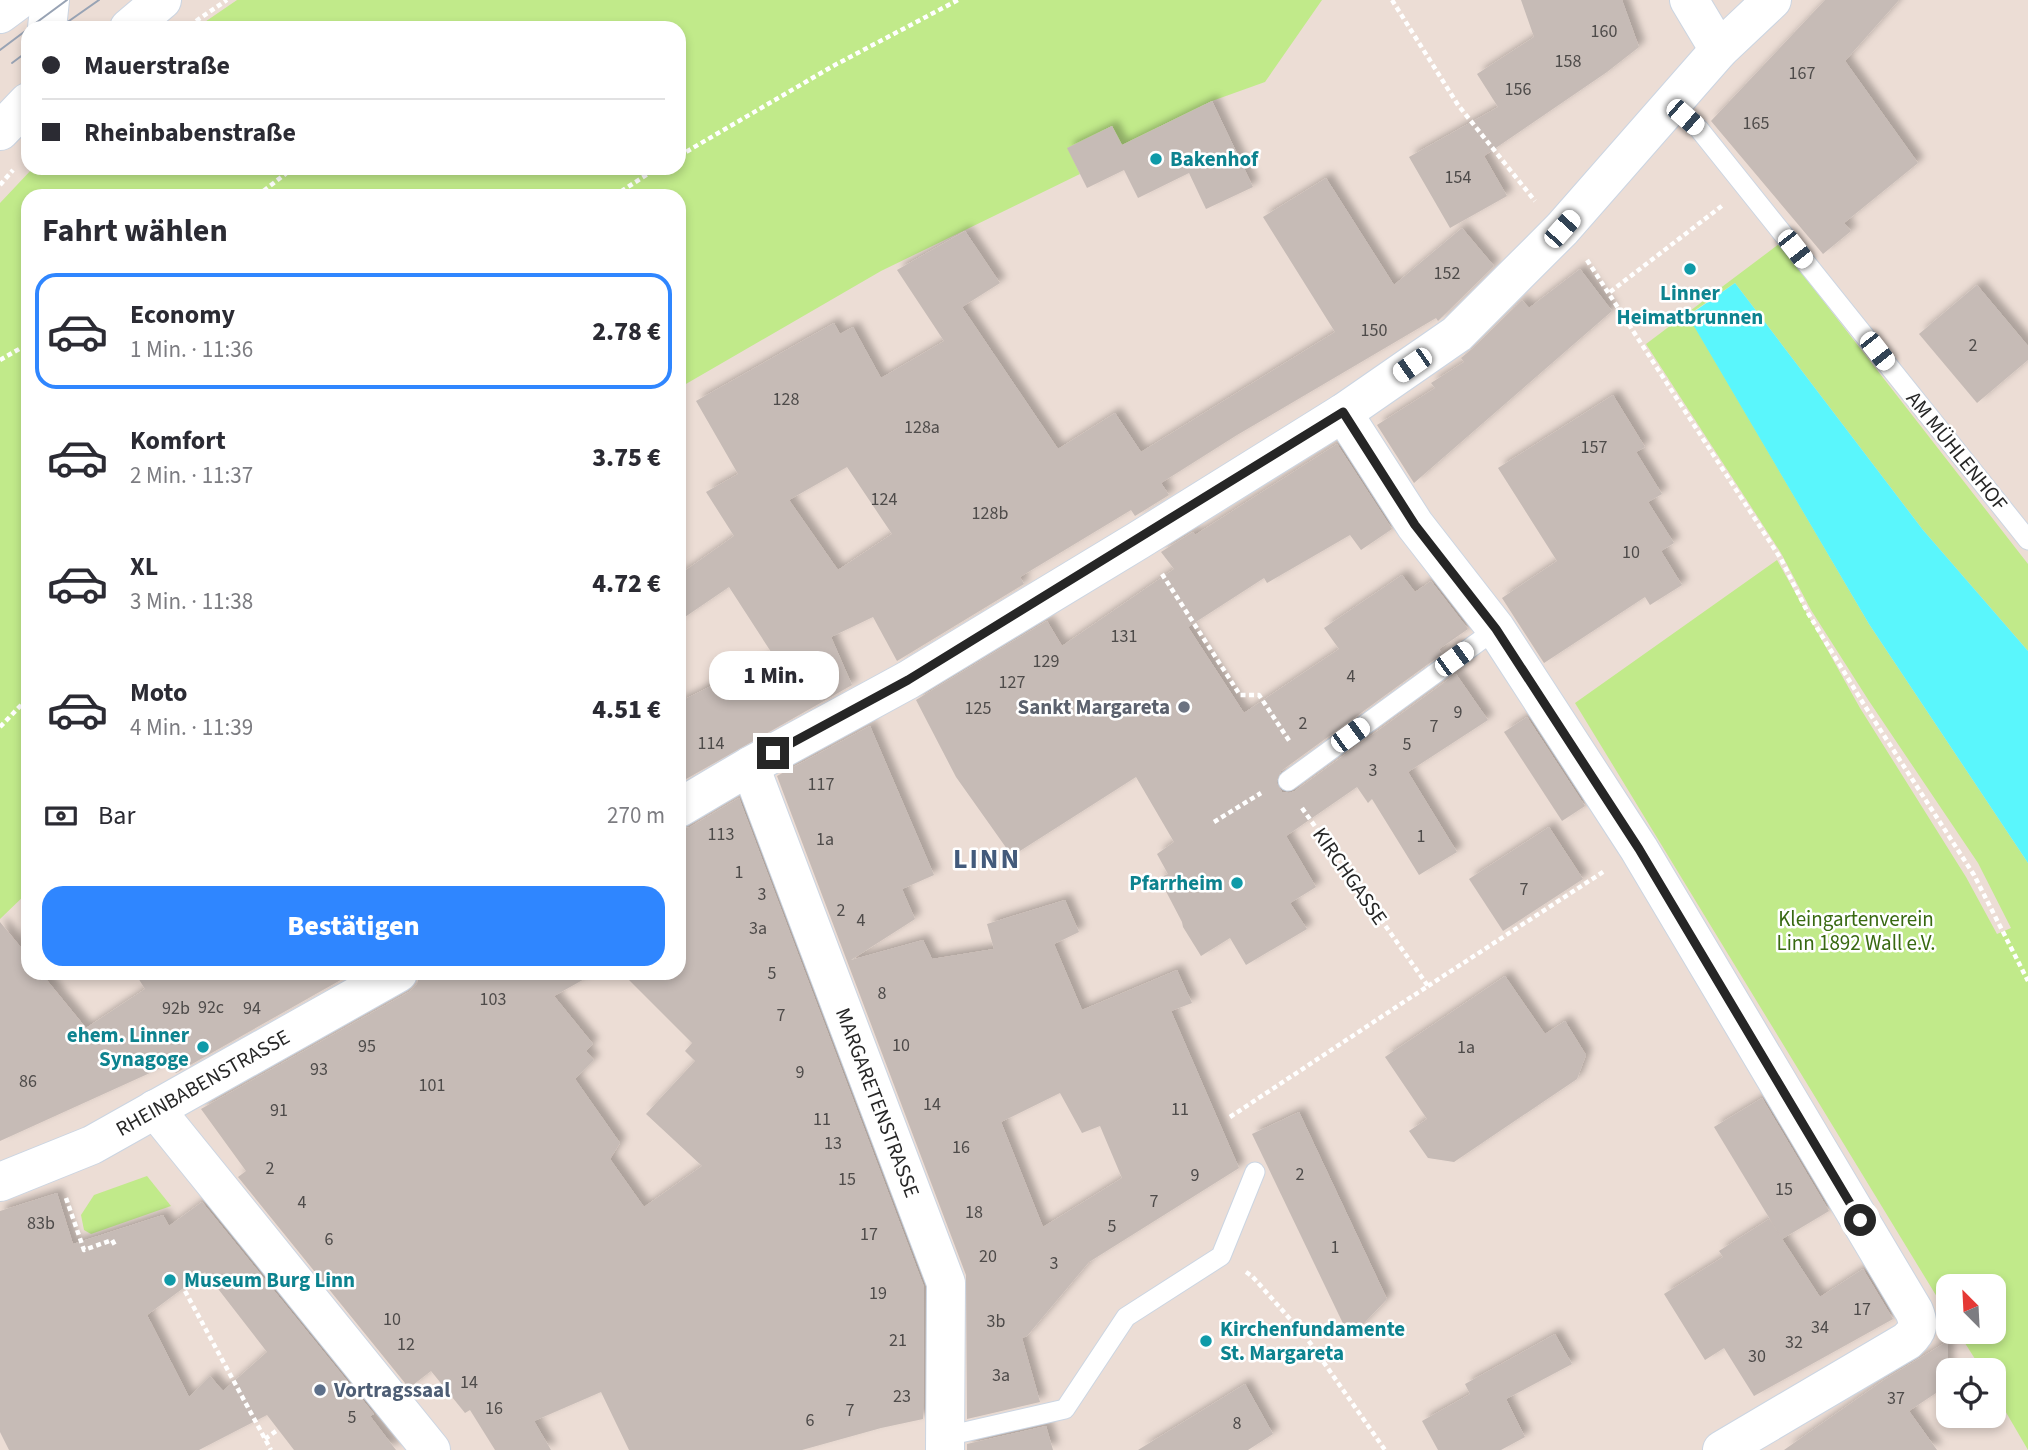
<!DOCTYPE html>
<html lang="de">
<head>
<meta charset="utf-8">
<style>
  body { margin:0; font-family:"Source Sans 3",sans-serif; background:#f2f2f3; color:#2b2b33; height:100vh; display:flex; flex-direction:column; font-size:26px; white-space:nowrap }
  * { box-sizing:border-box; margin:0 }
  p { font-size:23px; color:#7c7c81 }
  .icon { flex:none; width:38px; height:38px; fill:none; stroke:currentColor; stroke-width:2; stroke-linecap:round; stroke-linejoin:round }
  .map { position:relative; flex:1; overflow:hidden }
  .side { position:absolute; left:21px; top:189px; width:665px; height:791px; display:flex; flex-direction:column; background:#fff; border-radius:21px; box-shadow:0 4px 10px #0003 }
  .side>* { flex:none }
  .banner { position:absolute; left:21px; top:21px; width:665px; height:154px; border-radius:21px; box-shadow:0 4px 10px #0003; display:grid; align-content:center; height:154px; padding:0 21px; background:#fff }
  .needle { width:46px; rotate:336deg }
  .controls { position:absolute; left:1936px; top:1274px; display:grid; gap:14px }
  .controls a { display:grid; place-items:center; width:70px; height:70px; border-radius:14px; background:#fff; box-shadow:0 4px 10px #0003; font-size:35px }
  .end { position:absolute; width:32px; height:32px; margin:-16px; border:9px solid #262626; background:#fff; box-shadow:0 0 0 4px #fff }
  .from { border-radius:50% }
  .bubble { position:absolute; height:49px; border-radius:21px; background:#fff; box-shadow:0 4px 10px #0003; font-size:23px; font-weight:800; line-height:49px; text-align:center }
  .car { position:absolute; width:21px; height:42px; margin:-21px -10px; border-radius:9px; box-shadow:0 0 5px 2px #0007; background:linear-gradient(#fff 24%,#345 0 40%,#fff 0 76%,#345 0 86%,#fff 0) }
  .banner b { display:flex; align-items:center; gap:24px; height:66px; font-size:26px }
  .banner b+b { border-top:2px solid #e1e1e2 }
  .banner i { width:18px; height:18px; background:#2b2b33 }
  ul { padding:0; list-style:none }
  li { display:flex; align-items:center; gap:21px; height:116px; margin:0 14px 10px; padding:0 7px; border:4px solid transparent; border-radius:21px }
  li div { flex:1 }
  li b { display:block; font-size:26px }
  li em { font-style:normal; font-weight:800 }
  li.active { border-color:#2f86ff }
  li>.icon { width:63px; height:63px; stroke-width:1.5 }
  h2 { padding:0 21px; font-size:32px; line-height:84px }
  .pay { display:flex; align-items:center; gap:18px; height:77px; padding:0 21px; font-size:26px }
  .pay p { margin-inline-start:auto }
  .cta { display:flex; gap:14px; margin-top:auto; padding:14px 21px }
  .cta a { flex:1; height:80px; border-radius:21px; background:#2f86ff; color:#fff; font-size:28px; font-weight:800; line-height:80px; text-align:center }
  .map>svg:first-child { display:block }
</style>
</head>
<body>
<div class="map">
<svg width="2028" height="1450" viewBox="0 0 2028 1450">
  <defs>
    <filter id="shadow"><feDropShadow dx="6" dy="-6" stdDeviation="3.5" flood-color="#0004"/></filter>
  </defs>
  <rect width="100%" height="100%" fill="#ecddd5"/>
  <g fill="#c1ea8a">
    <polygon points="237,0 1322,0 1265,82 1212,101 1122,145 1112,126 1068,148 1080,174 881,271 679,388 679,196 28,196 28,892 0,919 0,203 33,168 679,168 679,28 196,28"/>
    <polygon points="1779,244 2028,564 2028,651 1923,530 1735,283 1688,315 1869,624 2028,863 2028,1450 1993,1390 1993,1370 1982,1370 1958,1332 1993,1332 1993,1286 1948,1286 1948,1315 1575,703 1777,560 1860,708 1966,877 1997,934 2011,928 1978,863 1869,701 1811,610 1781,553 1646,344"/>
    <polygon points="147,1176 171,1206 91,1234 84,1230 81,1215 94,1195"/>
  </g>
  <polygon fill="#5af6fc" points="1735,283 1923,530 2028,651 2028,863 1869,624 1688,316"/>
  <g fill="#c6bbb6" fill-rule="evenodd" filter="url(#shadow)">
    <polygon points="1521,0 1622,0 1639,47 1607,72 1484,156 1507,196 1450,228 1409,157 1498,107 1477,74 1534,37"/>
    <polygon points="1825,0 1899,0 1845,61 1918,163 1844,223 1851,231 1823,254 1711,121"/>
    <polygon points="1212,101 1253,187 1206,209 1189,173 1138,198 1124,170 1087,188 1067,148 1112,126 1122,145"/>
    <path d="M1326,178L1394,285L1462,228L1494,266L1438,321L1436,318L1237,435L1161,483L1169,495L1135,516L1131,510L1020,577L1024,584L897,661L873,617L831,637L852,685L679,783V702L773,655L729,587L679,621V575L734,536L706,492L738,474L696,401L834,323L840,334L853,327L881,378L944,341L897,270L965,231L1000,283L962,307L1058,449L1115,413L1141,452L1335,332L1263,217ZM847,467L892,534L838,570L789,500Z"/>
    <polygon points="1580,269 1612,311 1414,483 1377,425 1435,388 1431,383 1464,362 1461,358 1472,349 1522,300 1529,308"/>
    <polygon points="1977,285 2028,346 2028,360 1977,403 1919,334"/>
    <polygon points="1613,395 1645,447 1636,452 1662,494 1648,502 1674,543 1661,551 1682,585 1650,605 1645,597 1544,663 1502,598 1557,561 1498,468"/>
    <polygon points="1337,444 1392,529 1361,550 1350,535 1267,583 1264,578 1188,627 1244,713 1339,649 1324,628 1402,575 1415,592 1431,581 1468,629 1439,649 1442,654 1281,771 1276,782 1282,792 1289,793 1295,791 1456,674 1488,720 1408,772 1457,852 1419,875 1372,799 1368,803 1357,787 1286,836 1316,887 1290,903 1307,929 1246,965 1230,938 1201,956 1183,927 1182,922 1159,878 1168,874 1157,854 1174,842 1136,777 1012,856 956,777 916,700 1047,621 1062,646 1174,569 1161,552 1193,532 1195,535"/>
    <polygon points="1527,717 1585,806 1562,821 1504,732"/>
    <path d="M870,726L934,875L902,889L915,919L851,960L923,940L932,959L994,949L987,924L1065,900L1079,932L1054,944L1082,1010L1177,970L1192,1003L1171,1011L1239,1168L1089,1262L1027,1336L1022,1338L1040,1402L967,1419L966,1275L777,776ZM1060,1093L1082,1133L1100,1126L1122,1178L1043,1227L1001,1122Z"/>
    <polygon points="739,798 924,1287 923,1419 881,1428 802,1450 629,1450 601,1392 534,1421 551,1450 495,1450 470,1410 465,1413 431,1371 409,1388 238,1177 246,1171 201,1109 409,992 417,984 420,973 595,973 554,996 593,1044 586,1051 594,1060 575,1079 620,1143 610,1159 644,1207 702,1166 646,1114 695,1061 685,1051 692,1043 622,973 679,973 679,830 690,827"/>
    <polygon points="1549,827 1583,879 1503,931 1469,879"/>
    <polygon points="0,922 28,956 28,973 41,973 86,1028 145,989 135,973 353,973 176,1073 167,1061 163,1067 0,1141"/>
    <polygon points="1505,976 1545,1034 1565,1021 1586,1055 1577,1079 1454,1162 1428,1158 1409,1131 1427,1119 1385,1057"/>
    <polygon points="1762,1098 1829,1211 1782,1239 1714,1127"/>
    <polygon points="1299,1112 1387,1299 1350,1338 1252,1134"/>
    <path d="M57,1193L73,1244L163,1215L169,1226L202,1202L374,1414L370,1416L396,1450H294L267,1415L199,1450H9L0,1432V1211ZM205,1272L267,1352L223,1391L210,1376L189,1397L147,1315Z"/>
    <polygon points="1769,1219 1820,1297 1863,1269 1893,1319 1754,1396 1724,1348 1705,1360 1664,1294 1723,1257 1719,1251"/>
    <polygon points="1555,1334 1572,1364 1506,1399 1525,1437 1501,1450 1438,1450 1422,1421 1470,1394 1465,1384"/>
    <polygon points="1948,1341 1948,1385 1909,1411 1937,1450 1784,1450 1884,1380"/>
    <polygon points="1245,1384 1273,1434 1248,1450 1138,1450"/>
    <polygon points="1046,1426 1053,1450 967,1450 967,1444"/>
  </g>
  <g fill="none" stroke-linecap="round" stroke-linejoin="round">
    <defs>
      <g id="service">
        <polyline points="1672,105 1699,129 2028,540"/>
        <polyline points="1288,781 1496,629"/>
        <polyline points="947,1436 1065,1409 1126,1317 1221,1256 1255,1172"/>
      </g>
      <g id="minor">
        <polyline points="1689,0 1719,50"/>
        <path d="M1343,413L1415,525L1496,629L1639,849L1914,1311C1920,1325 1918,1331 1907,1341L1722,1450"/>
        <path id="s1" d="M750,766L946,1283L945,1450"/>
        <polyline points="679,808 750,766 908,680 1139,540 1343,413 1457,334 1562,229 1719,50 1772,0"/>
        <polyline points="155,1109 431,1450"/>
        <path id="s2" d="M0,1182L92,1145L398,973"/>
      </g>
      <polyline id="tertiary" points="47,28 50,0"/>
      <g id="secondary">
        <polyline points="0,14 19,0"/>
        <polyline points="129,28 162,0"/>
        <polyline points="0,131 28,102"/>
      </g>
    </defs>
    <use href="#service" stroke="#cbd5e2" stroke-width="21"/>
    <use href="#minor" stroke="#cbd5e2" stroke-width="40"/>
    <use href="#tertiary" stroke="#cbd5e2" stroke-width="40"/>
    <use href="#secondary" stroke="#cbd5e2" stroke-width="40"/>
    <g stroke="#fff" stroke-width="4.5" stroke-dasharray="5 3.5" stroke-linecap="butt">
      <polyline points="1392,0 1458,105 1535,201"/>
      <polyline points="196,21 227,0"/>
      <polyline points="679,156 833,66 958,0"/>
      <polyline points="0,185 13,170"/>
      <polyline points="257,196 293,168"/>
      <polyline points="614,196 657,168"/>
      <polyline points="1587,260 1781,559 1808,613 1863,703 1974,875 2028,981"/>
      <polyline points="1610,292 1723,205"/>
      <polyline points="0,360 28,344"/>
      <polyline points="1162,574 1240,695 1259,695 1290,742"/>
      <polyline points="0,727 28,698"/>
      <polyline points="1214,822 1261,793"/>
      <polyline points="1428,986 1606,870"/>
      <polyline points="1230,1117 1428,986 1302,808"/>
      <polyline points="66,1198 84,1250 112,1240 116,1247"/>
      <polyline points="1246,1272 1252,1276 1306,1337 1385,1450"/>
      <polyline points="185,1291 271,1450"/>
      <polyline points="265,1439 276,1431"/>
    </g>
    <use href="#service" stroke="#fff" stroke-width="19"/>
    <use href="#minor" stroke="#fff" stroke-width="38"/>
    <use href="#tertiary" stroke="#fff" stroke-width="38"/>
    <use href="#secondary" stroke="#fff" stroke-width="38"/>
    <g stroke="#98a3b4" stroke-width="2">
      <polyline points="29,28 67,0"/>
      <polyline points="59,28 99,0"/>
      <polyline points="0,50 28,29"/>
      <polyline points="12,63 28,51"/>
    </g>
  </g>
  <g fill="none" stroke-linecap="round" stroke-linejoin="round">
    <polyline stroke="#262626" stroke-width="9" points="773,753 908,680 1343,412 1415,525 1496,629 1639,849 1860,1220"/>
  </g>
  <g fill="#0f9aa8" stroke="#fff" stroke-width="2.5">
    <circle cx="1156" cy="159" r="7"/>
    <circle cx="1690" cy="269" r="7"/>
    <circle cx="1237" cy="883" r="7"/>
    <circle cx="203" cy="1047" r="7"/>
    <circle cx="170" cy="1280" r="7"/>
    <circle cx="1206" cy="1341" r="7"/>
  </g>
  <circle fill="#6b7280" stroke="#fff" stroke-width="2.5" cx="1184" cy="707" r="7"/>
  <circle fill="#5c6f8a" stroke="#fff" stroke-width="2.5" cx="320" cy="1390" r="7"/>
  <g text-anchor="middle" dominant-baseline="central" stroke-width="5" stroke-linejoin="round" paint-order="stroke">
    <g font-size="18" fill="#4e4b4a">
      <text x="1604" y="31">160</text>
      <text x="1568" y="61">158</text>
      <text x="1802" y="73">167</text>
      <text x="1518" y="89">156</text>
      <text x="1756" y="123">165</text>
      <text x="1458" y="177">154</text>
      <text x="1447" y="273">152</text>
      <text x="1374" y="330">150</text>
      <text x="1973" y="345">2</text>
      <text x="786" y="399">128</text>
      <text x="922" y="427">128a</text>
      <text x="1594" y="447">157</text>
      <text x="884" y="499">124</text>
      <text x="990" y="513">128b</text>
      <text x="1631" y="552">10</text>
      <text x="1124" y="636">131</text>
      <text x="1046" y="661">129</text>
      <text x="1351" y="676">4</text>
      <text x="1012" y="682">127</text>
      <text x="978" y="708">125</text>
      <text x="1458" y="712">9</text>
      <text x="1303" y="723">2</text>
      <text x="1434" y="726">7</text>
      <text x="711" y="743">114</text>
      <text x="1407" y="744">5</text>
      <text x="1373" y="770">3</text>
      <text x="821" y="784">117</text>
      <text x="721" y="834">113</text>
      <text x="1421" y="836">1</text>
      <text x="825" y="839">1a</text>
      <text x="739" y="872">1</text>
      <text x="1524" y="889">7</text>
      <text x="762" y="894">3</text>
      <text x="841" y="910">2</text>
      <text x="861" y="920">4</text>
      <text x="758" y="928">3a</text>
      <text x="772" y="973">5</text>
      <text x="882" y="993">8</text>
      <text x="493" y="999">103</text>
      <text x="211" y="1007">92c</text>
      <text x="176" y="1008">92b</text>
      <text x="252" y="1008">94</text>
      <text x="781" y="1015">7</text>
      <text x="901" y="1045">10</text>
      <text x="367" y="1046">95</text>
      <text x="1466" y="1047">1a</text>
      <text x="319" y="1069">93</text>
      <text x="800" y="1072">9</text>
      <text x="28" y="1081">86</text>
      <text x="432" y="1085">101</text>
      <text x="932" y="1104">14</text>
      <text x="1180" y="1109">11</text>
      <text x="279" y="1110">91</text>
      <text x="822" y="1119">11</text>
      <text x="833" y="1143">13</text>
      <text x="961" y="1147">16</text>
      <text x="270" y="1168">2</text>
      <text x="1300" y="1174">2</text>
      <text x="1195" y="1175">9</text>
      <text x="847" y="1179">15</text>
      <text x="1784" y="1189">15</text>
      <text x="1154" y="1201">7</text>
      <text x="302" y="1202">4</text>
      <text x="974" y="1212">18</text>
      <text x="41" y="1223">83b</text>
      <text x="1112" y="1226">5</text>
      <text x="869" y="1234">17</text>
      <text x="329" y="1239">6</text>
      <text x="1335" y="1247">1</text>
      <text x="988" y="1256">20</text>
      <text x="1054" y="1263">3</text>
      <text x="878" y="1293">19</text>
      <text x="1862" y="1309">17</text>
      <text x="392" y="1319">10</text>
      <text x="996" y="1321">3b</text>
      <text x="1820" y="1327">34</text>
      <text x="898" y="1340">21</text>
      <text x="1794" y="1342">32</text>
      <text x="406" y="1344">12</text>
      <text x="1757" y="1356">30</text>
      <text x="1001" y="1375">3a</text>
      <text x="469" y="1382">14</text>
      <text x="902" y="1396">23</text>
      <text x="1896" y="1398">37</text>
      <text x="494" y="1408">16</text>
      <text x="850" y="1410">7</text>
      <text x="352" y="1417">5</text>
      <text x="810" y="1420">6</text>
      <text x="1237" y="1423">8</text>
    </g>
    <g font-size="21" font-weight="bold" fill="#0d838f" stroke="#fff" text-anchor="start">
      <text x="1170" y="159">Bakenhof</text>
      <text x="1690" y="293" text-anchor="middle">Linner<tspan x="1690" dy="24">Heimatbrunnen</tspan></text>
      <text x="1223" y="883" text-anchor="end">Pfarrheim</text>
      <text x="189" y="1035" text-anchor="end">ehem. Linner<tspan x="189" dy="24">Synagoge</tspan></text>
      <text x="184" y="1280">Museum Burg Linn</text>
      <text x="1220" y="1329">Kirchenfundamente<tspan x="1220" dy="24">St. Margareta</tspan></text>
    </g>
    <g font-size="21" fill="#262626" stroke="#fff">
      <text transform="translate(1957 451) rotate(51)">AM MÜHLENHOF</text>
      <text transform="translate(1350 876) rotate(55)">KIRCHGASSE</text>
      <text stroke="none"><textPath href="#s2" startOffset="226">RHEINBABENSTRASSE</textPath></text>
      <text stroke="none"><textPath href="#s1" startOffset="360">MARGARETENSTRASSE</textPath></text>
    </g>
    <g font-size="21" font-weight="bold" fill="#5b616d" stroke="#fff" text-anchor="end">
      <text x="1170" y="707">Sankt Margareta</text>
    </g>
    <g font-size="21" fill="#386911" stroke="#fff">
      <text x="1856" y="919">Kleingartenverein<tspan x="1856" dy="24">Linn 1892 Wall e.V.</tspan></text>
    </g>
    <g font-size="21" font-weight="bold" fill="#4e5e75" stroke="#fff" text-anchor="start">
      <text x="334" y="1390">Vortragssaal</text>
    </g>
    <g font-size="28" font-weight="bold" letter-spacing="2" fill="#435a7b" stroke="#fff">
      <text x="987" y="859">LINN</text>
    </g>
  </g>
</svg>
<div class="controls">
<a><svg class="needle" viewBox="-14 -14 28 28"><path d="M0-13l5 13h-10z" fill="#e53935"/><path d="M0 13l5-13h-10z" fill="#7c7c81"/></svg></a>
<a><svg class="icon" aria-label="locate" viewBox="0 0 24 24"><circle cx="12" cy="12" r="6"/><path d="M12 2v4M12 18v4M2 12h4M18 12h4"/></svg></a>
</div>
<i class="end from" style="left:1860px;top:1220px"></i>
<i class="end" style="left:773px;top:753px"></i>
<div class="bubble" style="left:709px;top:651px;width:130px">1 Min.</div>
<i class="car" style="left:1685px;top:117px;rotate:131deg"></i>
<i class="car" style="left:1562px;top:229px;rotate:42deg"></i>
<i class="car" style="left:1795px;top:249px;rotate:142deg"></i>
<i class="car" style="left:1877px;top:351px;rotate:142deg"></i>
<i class="car" style="left:1412px;top:365px;rotate:235deg"></i>
<i class="car" style="left:1454px;top:659px;rotate:54deg"></i>
<i class="car" style="left:1350px;top:735px;rotate:54deg"></i>
<div class="banner">
<b><i class="from"></i>Mauerstraße</b>
<b><i></i>Rheinbabenstraße</b>
</div>
<section class="side">
<h2>Fahrt wählen</h2>
<ul>
<li class="active"><svg class="icon" aria-label="car" viewBox="0 0 24 24"><path d="M5 17H2v-5l4-1 3-4h7l3 4 3 1v5h-3M9 17h6M6 11h13"/><circle cx="7" cy="17" r="2"/><circle cx="17" cy="17" r="2"/></svg><div><b>Economy</b><p>1 Min. · 11:36</p></div><em>2.78 €</em></li>
<li><svg class="icon" aria-label="car" viewBox="0 0 24 24"><path d="M5 17H2v-5l4-1 3-4h7l3 4 3 1v5h-3M9 17h6M6 11h13"/><circle cx="7" cy="17" r="2"/><circle cx="17" cy="17" r="2"/></svg><div><b>Komfort</b><p>2 Min. · 11:37</p></div><em>3.75 €</em></li>
<li><svg class="icon" aria-label="car" viewBox="0 0 24 24"><path d="M5 17H2v-5l4-1 3-4h7l3 4 3 1v5h-3M9 17h6M6 11h13"/><circle cx="7" cy="17" r="2"/><circle cx="17" cy="17" r="2"/></svg><div><b>XL</b><p>3 Min. · 11:38</p></div><em>4.72 €</em></li>
<li><svg class="icon" aria-label="car" viewBox="0 0 24 24"><path d="M5 17H2v-5l4-1 3-4h7l3 4 3 1v5h-3M9 17h6M6 11h13"/><circle cx="7" cy="17" r="2"/><circle cx="17" cy="17" r="2"/></svg><div><b>Moto</b><p>4 Min. · 11:39</p></div><em>4.51 €</em></li>
</ul>
<div class="pay"><svg class="icon" aria-label="cash" viewBox="0 0 24 24"><path d="M3 7h18v10H3z"/><circle cx="12" cy="12" r="2"/></svg>Bar<p>270 m</p></div>
<div class="cta"><a>Bestätigen</a></div>
</section>
</div>
</body>
</html>
